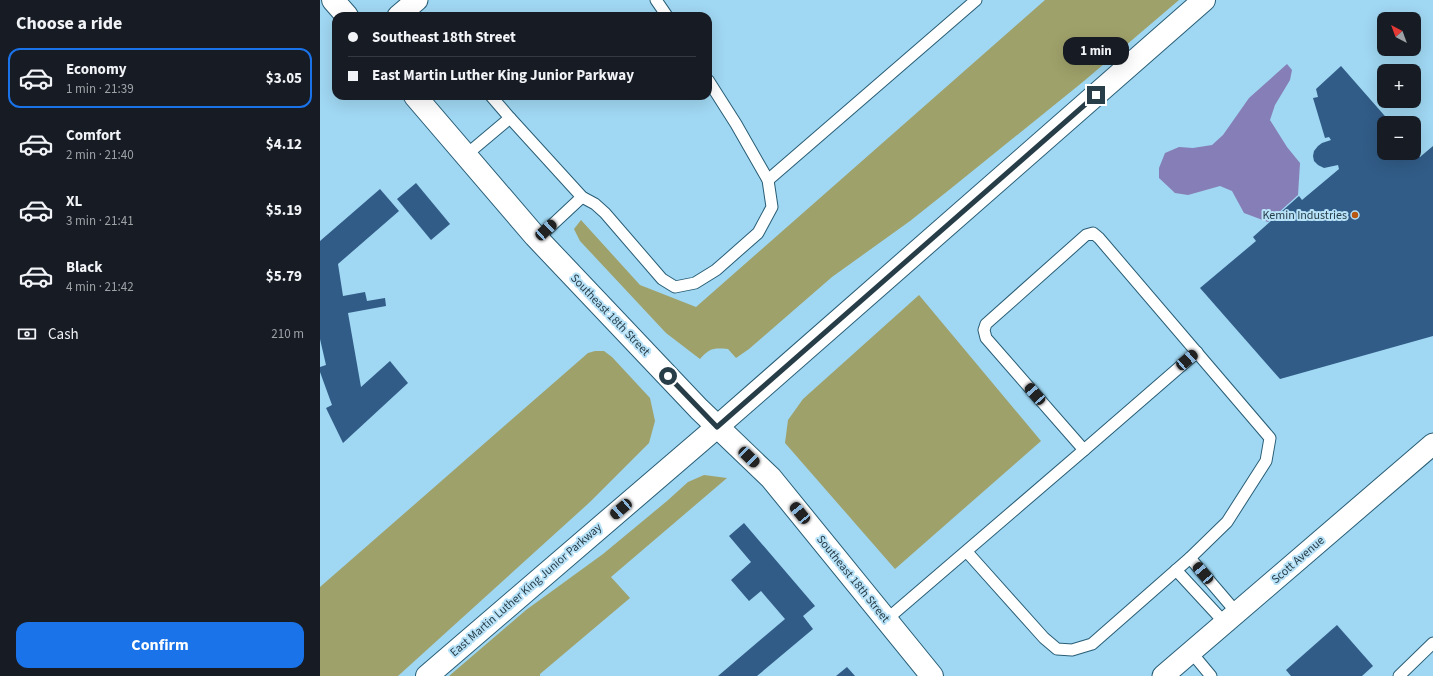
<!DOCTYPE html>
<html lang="en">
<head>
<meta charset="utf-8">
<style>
  body { margin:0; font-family:"Source Sans 3",sans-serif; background:#242831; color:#f1f3f6; height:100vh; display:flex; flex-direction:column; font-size:15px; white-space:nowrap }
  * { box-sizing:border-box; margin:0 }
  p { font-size:13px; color:#9ea1a6 }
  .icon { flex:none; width:22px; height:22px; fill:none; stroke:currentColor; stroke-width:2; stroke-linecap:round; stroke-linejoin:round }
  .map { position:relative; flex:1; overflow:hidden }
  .side { display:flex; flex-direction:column; background:#171b24; width:320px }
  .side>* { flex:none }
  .hud { position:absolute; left:12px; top:12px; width:380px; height:88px; border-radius:12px; box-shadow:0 4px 16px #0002; display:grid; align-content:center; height:88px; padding:0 16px; background:#171b24 }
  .needle { width:26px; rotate:319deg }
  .tools { position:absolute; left:1057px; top:12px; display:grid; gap:8px }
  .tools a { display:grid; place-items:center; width:44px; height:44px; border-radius:8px; background:#171b24; box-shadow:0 4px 16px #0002; font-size:20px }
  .end { position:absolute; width:18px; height:18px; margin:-9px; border:5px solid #273d48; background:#fff; box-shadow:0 0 0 2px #fff }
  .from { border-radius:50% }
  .bubble { position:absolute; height:28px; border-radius:12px; background:#171b24; box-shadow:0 4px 16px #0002; font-size:13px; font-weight:700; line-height:28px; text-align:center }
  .car { position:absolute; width:12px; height:24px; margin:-12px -6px; border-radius:5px; box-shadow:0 0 3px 1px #0007; background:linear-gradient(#222 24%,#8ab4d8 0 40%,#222 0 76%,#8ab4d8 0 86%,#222 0) }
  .hud b { display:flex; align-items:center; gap:14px; height:38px; font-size:15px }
  .hud b+b { border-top:1px solid #363941 }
  .hud i { width:10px; height:10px; background:#f1f3f6 }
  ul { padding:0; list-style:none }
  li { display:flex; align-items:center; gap:12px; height:60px; margin:0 8px 6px; padding:0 8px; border:2px solid transparent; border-radius:12px }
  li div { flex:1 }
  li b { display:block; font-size:15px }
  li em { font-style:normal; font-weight:700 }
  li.selected { border-color:#1a73e8 }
  li>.icon { width:36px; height:36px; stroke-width:1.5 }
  h2 { padding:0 16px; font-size:18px; line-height:48px }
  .pay { display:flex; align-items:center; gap:10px; height:44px; padding:0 16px; font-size:15px }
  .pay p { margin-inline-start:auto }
  .cta { display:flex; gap:8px; margin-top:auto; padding:8px 16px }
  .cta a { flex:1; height:46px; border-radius:12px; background:#1a73e8; color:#fff; font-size:16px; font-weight:700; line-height:46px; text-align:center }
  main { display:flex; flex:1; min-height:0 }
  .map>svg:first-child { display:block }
</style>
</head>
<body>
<main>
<section class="side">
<h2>Choose a ride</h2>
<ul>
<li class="selected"><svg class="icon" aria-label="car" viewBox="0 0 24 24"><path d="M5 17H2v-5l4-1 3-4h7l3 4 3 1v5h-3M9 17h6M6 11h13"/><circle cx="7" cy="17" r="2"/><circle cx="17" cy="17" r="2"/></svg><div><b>Economy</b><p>1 min · 21:39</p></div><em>$3.05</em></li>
<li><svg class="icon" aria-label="car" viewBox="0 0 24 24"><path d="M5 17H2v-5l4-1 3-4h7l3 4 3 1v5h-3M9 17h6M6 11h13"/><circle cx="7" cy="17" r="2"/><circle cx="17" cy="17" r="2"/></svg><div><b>Comfort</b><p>2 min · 21:40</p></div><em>$4.12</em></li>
<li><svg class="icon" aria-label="car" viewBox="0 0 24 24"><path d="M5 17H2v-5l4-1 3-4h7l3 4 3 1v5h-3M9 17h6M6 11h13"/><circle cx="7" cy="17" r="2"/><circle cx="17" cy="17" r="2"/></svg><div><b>XL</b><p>3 min · 21:41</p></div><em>$5.19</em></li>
<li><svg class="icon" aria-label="car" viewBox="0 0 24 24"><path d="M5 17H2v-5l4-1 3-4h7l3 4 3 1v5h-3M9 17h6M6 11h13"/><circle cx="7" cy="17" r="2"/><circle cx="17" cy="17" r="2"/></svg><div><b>Black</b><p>4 min · 21:42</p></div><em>$5.79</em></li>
</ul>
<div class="pay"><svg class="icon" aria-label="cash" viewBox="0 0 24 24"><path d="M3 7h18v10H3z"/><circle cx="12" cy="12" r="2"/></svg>Cash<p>210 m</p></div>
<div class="cta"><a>Confirm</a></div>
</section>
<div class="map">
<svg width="1113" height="676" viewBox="0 0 1113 676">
  <rect width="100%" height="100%" fill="#a0d7f2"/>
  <g fill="#9fa16a">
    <path d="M725,0H859L764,81L629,190L590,221L512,277L429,349L416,358L408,349C393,348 390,348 380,359L346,333L260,241L254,229L261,220L320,285L376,307Z"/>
    <polygon points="599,295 721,441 575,569 465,443 468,420 483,399"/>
    <polygon points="275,351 284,351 292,357 330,398 335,421 329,443 270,502 78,676 0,676 0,587 268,353"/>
    <polygon points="384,475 407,478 291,577 310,598 220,674 220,676 129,676 206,610 283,554 347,501 368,482"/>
  </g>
  <polygon fill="#867eb6" points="967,64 972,70 970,80 955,105 950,120 967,147 980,163 978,195 948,222 924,213 912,191 900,186 868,195 855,193 839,178 839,168 845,153 859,147 873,148 892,145 903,135 929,98"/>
  <g fill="#315c87">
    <polygon points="1021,66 1071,123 1064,123 1064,153 1094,153 1094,150 1100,157 1113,146 1113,336 960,379 880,288 936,241 933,237 979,196 982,200 1019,169 1018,165 1004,168 998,165 994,161 993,156 994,151 998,146 1002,143 1011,140 1009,137 1005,138 993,98 998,97 996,89"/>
    <polygon points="96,183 130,224 111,240 77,199"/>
    <polygon points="60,189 79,211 18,264 23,296 45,292 47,301 65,298 66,306 28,313 41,387 70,361 88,383 23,443 6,408 12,405 0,372 0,367 6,365 0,339 0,241"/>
    <polygon points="424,523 495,606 483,616 493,629 437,676 398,676 465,619 441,591 429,601 411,580 431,562 409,536"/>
    <polygon points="1017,625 1053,666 1042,676 971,676 966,670"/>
    <polygon points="527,667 535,676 516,676"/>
  </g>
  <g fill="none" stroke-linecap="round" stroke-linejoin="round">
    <defs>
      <g id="lane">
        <polyline points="336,0 347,16"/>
        <polyline points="171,96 190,118 262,197 275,204 285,213 342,279 355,287 375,283 396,270 438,233 452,207 448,180 416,124 388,80"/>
        <polyline points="146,155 190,118"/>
        <polyline points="448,180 656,0"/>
        <polyline points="217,239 262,197"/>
        <polyline points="764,450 877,352"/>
        <polyline points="870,558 917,613"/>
        <polyline points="856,570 905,623"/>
        <polyline points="566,620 764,450 666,338 664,330 666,324 766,235 773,233 779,238 950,438 946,461 907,522 870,558 772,644 752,650 737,649 724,638 647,552"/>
        <polyline points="871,652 891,676"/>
        <polyline points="1079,676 1113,643"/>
      </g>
      <g id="street">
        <polyline points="78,16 97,0"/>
        <polyline points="843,676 1113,444"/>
      </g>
      <g id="secondary">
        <polyline points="13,0 27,16"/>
        <polyline points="95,96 215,236 379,409 451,478 612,676"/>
      </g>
      <polyline id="primary" points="107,676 397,427 884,0"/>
    </defs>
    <use href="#lane" stroke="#285d75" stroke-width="13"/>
    <use href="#street" stroke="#285d75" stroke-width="23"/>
    <use href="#secondary" stroke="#285d75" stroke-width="24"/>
    <use href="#primary" stroke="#285d75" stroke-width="24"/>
    <use href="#lane" stroke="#fff" stroke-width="11"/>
    <use href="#street" stroke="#fff" stroke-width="21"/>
    <use href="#secondary" stroke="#fff" stroke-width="22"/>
    <use href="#primary" stroke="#fff" stroke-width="22"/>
  </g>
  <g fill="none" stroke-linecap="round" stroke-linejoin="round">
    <polyline stroke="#273d48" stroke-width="5" points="348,376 397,427 776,95"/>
  </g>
  <circle fill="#b85812" stroke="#b7e2f8" stroke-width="1.5" cx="1035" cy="215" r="4"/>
  <g text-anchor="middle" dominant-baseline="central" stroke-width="4" stroke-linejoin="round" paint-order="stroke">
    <g font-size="12" fill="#273d48" stroke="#b7e2f8" text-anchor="end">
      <text x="1027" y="215">Kemin Industries</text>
    </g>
    <g font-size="12" fill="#273d48" stroke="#b7e2f8">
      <text transform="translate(290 315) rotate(46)">Southeast 18th Street</text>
      <text transform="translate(978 560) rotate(-41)">Scott Avenue</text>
      <text transform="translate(533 579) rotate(51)">Southeast 18th Street</text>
      <text transform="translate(206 590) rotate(-41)">East Martin Luther King Junior Parkway</text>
    </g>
  </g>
</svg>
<div class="tools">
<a><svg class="needle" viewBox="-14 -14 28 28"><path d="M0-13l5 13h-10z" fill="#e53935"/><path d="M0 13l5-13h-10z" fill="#9ea1a6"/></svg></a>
<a>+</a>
<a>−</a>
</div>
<i class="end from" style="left:348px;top:376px"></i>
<i class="end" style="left:776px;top:95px"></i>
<div class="bubble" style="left:743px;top:37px;width:66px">1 min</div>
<i class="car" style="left:226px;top:230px;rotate:47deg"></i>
<i class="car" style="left:867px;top:360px;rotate:49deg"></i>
<i class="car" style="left:715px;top:394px;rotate:319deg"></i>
<i class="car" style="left:429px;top:457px;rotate:134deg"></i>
<i class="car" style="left:301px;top:509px;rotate:229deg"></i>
<i class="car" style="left:480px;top:513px;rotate:321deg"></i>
<i class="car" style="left:883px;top:573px;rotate:320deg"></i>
<div class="hud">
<b><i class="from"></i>Southeast 18th Street</b>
<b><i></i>East Martin Luther King Junior Parkway</b>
</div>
</div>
</main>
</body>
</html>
